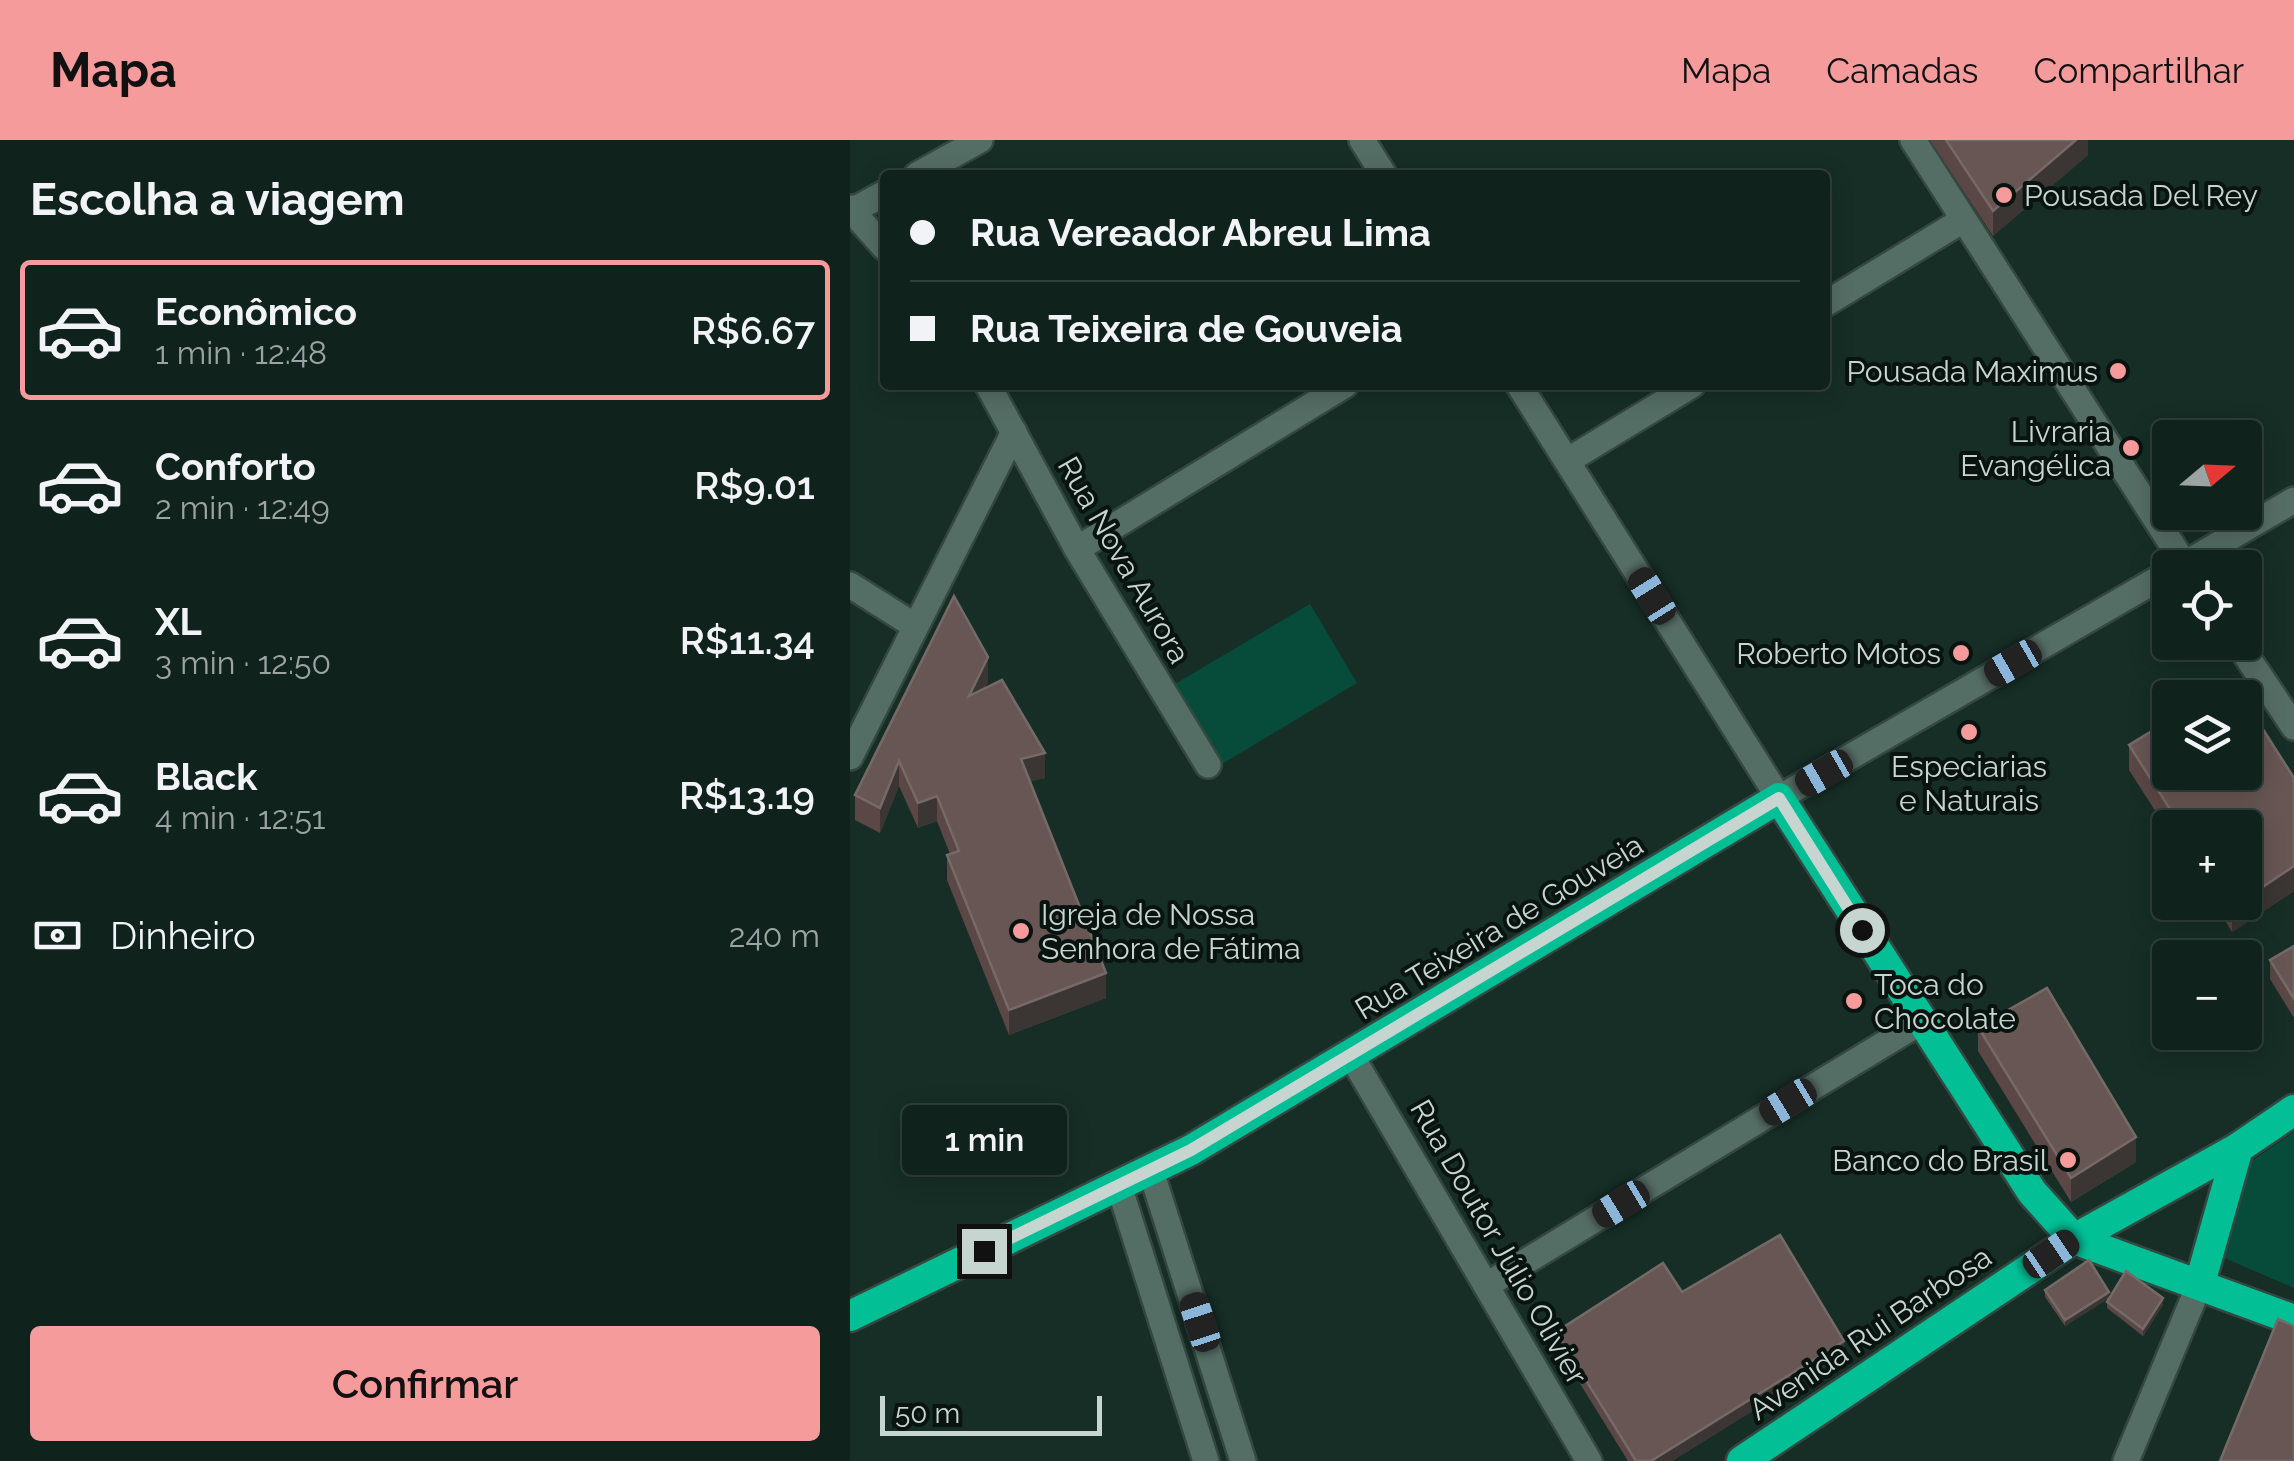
<!DOCTYPE html>
<html lang="pt">
<head>
<meta charset="utf-8">
<style>
  body { margin:0; font-family:Raleway,sans-serif; background:#192a25; color:#f1f3f6; height:100vh; display:flex; flex-direction:column; font-size:38px; white-space:nowrap }
  * { box-sizing:border-box; margin:0 }
  p { font-size:32px; color:#9ca4a3 }
  .icon { flex:none; width:55px; height:55px; fill:none; stroke:currentColor; stroke-width:2; stroke-linecap:round; stroke-linejoin:round }
  .map { position:relative; flex:1; overflow:hidden }
  .details { display:flex; flex-direction:column; background:#10221c; width:850px }
  .details>* { flex:none }
  .banner { position:absolute; left:30px; top:30px; width:950px; height:220px; border-radius:10px; box-shadow:0 5px 25px #0003,0 0 0 2px #303f3b; display:grid; align-content:center; height:220px; padding:0 30px; background:#10221c }
  .needle { width:65px; rotate:71deg }
  .controls { position:absolute; left:1302px; top:280px; display:grid; gap:20px }
  .controls a { display:grid; place-items:center; width:110px; height:110px; border-radius:10px; background:#10221c; box-shadow:0 5px 25px #0003,0 0 0 2px #303f3b; font-size:50px }
  .scale { position:absolute; left:30px; bottom:25px; width:222px; box-sizing:border-box; padding-left:10px; border:5px solid #c7d5d0; border-top:0; font-size:28px; line-height:35px; white-space:nowrap; color:#c7d5d0; -webkit-text-stroke:8px #091410; paint-order:stroke }
  .end { position:absolute; width:45px; height:45px; margin:-22px; border:12px solid #c7d5d0; background:#111; box-shadow:0 0 0 5px #111 }
  .from { border-radius:50% }
  .bubble { position:absolute; height:70px; border-radius:10px; background:#10221c; box-shadow:0 5px 25px #0003,0 0 0 2px #303f3b; font-size:32px; font-weight:600; line-height:70px; text-align:center }
  .car { position:absolute; width:30px; height:60px; margin:-30px -15px; border-radius:12px; box-shadow:0 0 8px 2px #0007; background:linear-gradient(#222 24%,#8ab4d8 0 40%,#222 0 76%,#8ab4d8 0 86%,#222 0) }
  .banner b { display:flex; align-items:center; gap:35px; height:95px; font-size:38px }
  .banner b+b { border-top:2px solid #303f3b }
  .banner i { width:25px; height:25px; background:#f1f3f6 }
  ul { padding:0; list-style:none }
  li { display:flex; align-items:center; gap:30px; height:140px; margin:0 20px 15px; padding:0 10px; border:5px solid transparent; border-radius:10px }
  li div { flex:1 }
  li b { display:block; font-size:38px }
  li em { font-style:normal; font-weight:600 }
  li.selected { border-color:#f59b9c }
  li>.icon { width:90px; height:90px; stroke-width:1.5 }
  h2 { padding:0 30px; font-size:45px; line-height:120px }
  .pay { display:flex; align-items:center; gap:25px; height:110px; padding:0 30px; font-size:38px }
  .pay p { margin-inline-start:auto }
  .button { display:flex; gap:20px; margin-top:auto; padding:20px 30px }
  .button a { flex:1; height:115px; border-radius:10px; background:#f59b9c; color:#111; font-size:40px; font-weight:600; line-height:115px; text-align:center }
  header { display:flex; align-items:center; gap:60px; box-sizing:border-box; height:140px; padding:0 50px; background:#f59b9c; color:#111 }
  header strong { font-size:48px }
  nav { display:flex; gap:55px; margin-inline-start:auto; font-size:35px }
  main { display:flex; flex:1; min-height:0 }
  .map>svg:first-child { display:block }
</style>
</head>
<body>
<header>
<strong>Mapa</strong>
<nav><a>Mapa</a><a>Camadas</a><a>Compartilhar</a></nav>
</header>
<main>
<section class="details">
<h2>Escolha a viagem</h2>
<ul>
<li class="selected"><svg class="icon" aria-label="car" viewBox="0 0 24 24"><path d="M5 17H2v-5l4-1 3-4h7l3 4 3 1v5h-3M9 17h6M6 11h13"/><circle cx="7" cy="17" r="2"/><circle cx="17" cy="17" r="2"/></svg><div><b>Econômico</b><p>1 min · 12:48</p></div><em>R$6.67</em></li>
<li><svg class="icon" aria-label="car" viewBox="0 0 24 24"><path d="M5 17H2v-5l4-1 3-4h7l3 4 3 1v5h-3M9 17h6M6 11h13"/><circle cx="7" cy="17" r="2"/><circle cx="17" cy="17" r="2"/></svg><div><b>Conforto</b><p>2 min · 12:49</p></div><em>R$9.01</em></li>
<li><svg class="icon" aria-label="car" viewBox="0 0 24 24"><path d="M5 17H2v-5l4-1 3-4h7l3 4 3 1v5h-3M9 17h6M6 11h13"/><circle cx="7" cy="17" r="2"/><circle cx="17" cy="17" r="2"/></svg><div><b>XL</b><p>3 min · 12:50</p></div><em>R$11.34</em></li>
<li><svg class="icon" aria-label="car" viewBox="0 0 24 24"><path d="M5 17H2v-5l4-1 3-4h7l3 4 3 1v5h-3M9 17h6M6 11h13"/><circle cx="7" cy="17" r="2"/><circle cx="17" cy="17" r="2"/></svg><div><b>Black</b><p>4 min · 12:51</p></div><em>R$13.19</em></li>
</ul>
<div class="pay"><svg class="icon" aria-label="cash" viewBox="0 0 24 24"><path d="M3 7h18v10H3z"/><circle cx="12" cy="12" r="2"/></svg>Dinheiro<p>240 m</p></div>
<div class="button"><a>Confirmar</a></div>
</section>
<div class="map">
<svg width="1444" height="1321" viewBox="0 0 1444 1321">
  <rect width="100%" height="100%" fill="#162e26"/>
  <g fill="#074c3b">
    <polygon points="460,464 507,543 372,624 325,544"/>
    <polygon points="1444,992 1444,1148 1372,1117 1393,1027"/>
  </g>
  <g fill="none" stroke-linecap="round" stroke-linejoin="round">
    <defs>
      <g id="street">
        <polyline points="512,0 534,35"/>
        <polyline points="2,71 35,108"/>
        <polyline points="975,164 1113,80"/>
        <polyline points="138,245 227,409 358,625"/>
        <polyline points="669,245 929,658"/>
        <polyline points="717,321 842,245"/>
        <polyline points="227,409 495,245"/>
        <polyline points="0,445 65,486"/>
        <polyline points="0,617 164,292"/>
        <polyline points="502,917 739,1321"/>
        <polyline points="637,1145 1072,881"/>
      </g>
      <g id="secondary">
        <polyline points="1063,0 1337,428"/>
        <polyline points="67,35 130,0"/>
        <polyline points="0,68 2,71 35,53"/>
        <polyline points="1328,428 1444,360"/>
        <polyline points="1387,502 1444,587"/>
        <polyline points="929,658 1320,432"/>
        <polyline points="301,1031 393,1321"/>
        <polyline points="269,1046 356,1321"/>
        <polyline points="1276,1321 1350,1143"/>
      </g>
      <g id="highway">
        <polyline points="1350,1143 1388,1008"/>
        <polyline points="0,1176 341,1010 929,658 1182,1052 1224,1099 1444,1180"/>
        <polyline points="892,1321 1224,1099 1388,1008 1444,970"/>
      </g>
    </defs>
    <use href="#street" stroke="#344841" stroke-width="30"/>
    <use href="#secondary" stroke="#344841" stroke-width="30"/>
    <use href="#highway" stroke="#344841" stroke-width="35"/>
    <use href="#street" stroke="#556e65" stroke-width="25"/>
    <use href="#secondary" stroke="#556e65" stroke-width="25"/>
    <use href="#highway" stroke="#02bf96" stroke-width="30"/>
  </g>
  <g fill="#5b4745">
    <polygon points="1080,0 1238,0 1238,15 1143,96"/>
    <polygon points="138,542 135,548 195,638 180,641 256,858 159,895 97,740 97,715 100,714 87,681 68,688 49,646 30,693 5,680 5,655"/>
    <polygon points="1279,605 1444,638 1444,751 1382,792 1364,762 1395,762 1395,688 1320,688 1320,694 1279,630"/>
    <polygon points="1444,806 1444,878 1420,839 1420,820"/>
    <polygon points="1128,887 1286,1022 1221,1062 1128,911"/>
    <polygon points="1195,1150 1259,1158 1215,1186 1195,1157"/>
    <polygon points="832,1152 994,1214 822,1321 778,1321 706,1205 706,1192"/>
    <polygon points="1257,1162 1313,1165 1293,1196 1257,1168"/>
  </g>
  <g fill="#3b3633">
    <polygon points="1226,0 1238,0 1238,15 1143,96 1143,71"/>
    <polygon points="138,517 138,542 119,580 119,556"/>
    <polygon points="195,613 195,638 171,644 171,619"/>
    <polygon points="49,621 49,646 30,693 30,668"/>
    <polygon points="87,656 87,681 68,688 68,663"/>
    <polygon points="1444,726 1444,751 1382,792 1382,767 1389,762 1395,762 1395,759"/>
    <polygon points="256,833 256,858 159,895 159,870"/>
    <polygon points="1286,997 1286,1022 1221,1062 1221,1038"/>
    <polygon points="1259,1152 1259,1158 1215,1186 1215,1180"/>
    <polygon points="1313,1158 1313,1165 1293,1196 1293,1189"/>
    <polygon points="994,1201 994,1214 822,1321 801,1321"/>
  </g>
  <g fill="#675654" stroke="#766a68" stroke-width="2.5">
    <polygon points="1096,0 1226,0 1143,71"/>
    <polygon points="104,456 138,517 119,556 152,540 195,613 171,619 256,833 159,870 97,715 109,711 87,656 68,663 49,621 30,668 5,655"/>
    <polygon points="1382,541 1393,558 1356,558"/>
    <polygon points="1395,561 1444,638 1444,726 1395,759 1395,688 1332,688 1279,605 1320,580 1320,632 1395,632"/>
    <polygon points="1444,806 1444,859 1420,820"/>
    <polygon points="1197,848 1286,997 1221,1038 1128,887"/>
    <polygon points="930,1095 994,1201 801,1321 786,1321 706,1192 813,1123 832,1152"/>
    <polygon points="1239,1120 1259,1152 1215,1180 1195,1150"/>
    <polygon points="1276,1131 1313,1158 1293,1189 1257,1162"/>
    <polygon points="1428,1179 1444,1186 1444,1321 1370,1321"/>
  </g>
  <g fill="none" stroke-linecap="round" stroke-linejoin="round">
    <polyline stroke="#c7d5d0" stroke-width="12" points="134,1111 341,1010 929,658 1012,790"/>
  </g>
  <g fill="#f59b9c" stroke="#091410" stroke-width="4">
    <circle cx="1154" cy="55" r="10"/>
    <circle cx="1268" cy="231" r="10"/>
    <circle cx="1281" cy="308" r="10"/>
    <circle cx="1111" cy="513" r="10"/>
    <circle cx="1119" cy="592" r="10"/>
    <circle cx="171" cy="791" r="10"/>
    <circle cx="1004" cy="861" r="10"/>
    <circle cx="1218" cy="1020" r="10"/>
  </g>
  <g text-anchor="middle" dominant-baseline="central" stroke-width="8" stroke-linejoin="round" paint-order="stroke">
    <g font-size="30" fill="#c7d5d0" stroke="#091410" text-anchor="end">
      <text x="1174" y="55" text-anchor="start">Pousada Del Rey</text>
      <text x="1248" y="231">Pousada Maximus</text>
      <text x="1261" y="291">Livraria<tspan x="1261" dy="34">Evangélica</tspan></text>
      <text x="1091" y="513">Roberto Motos</text>
      <text x="1119" y="626" text-anchor="middle">Especiarias<tspan x="1119" dy="34">e Naturais</tspan></text>
      <text x="191" y="774" text-anchor="start">Igreja de Nossa<tspan x="191" dy="34">Senhora de Fátima</tspan></text>
      <text x="1024" y="844" text-anchor="start">Toca do<tspan x="1024" dy="34">Chocolate</tspan></text>
      <text x="1198" y="1020">Banco do Brasil</text>
    </g>
    <g font-size="30" fill="#c7d5d0" stroke="#091410">
      <text transform="translate(274 420) rotate(60)">Rua Nova Aurora</text>
      <text transform="translate(649 787) rotate(-31)">Rua Teixeira de Gouveia</text>
      <text transform="translate(649 1102) rotate(60)">Rua Doutor Júlio Olivier</text>
      <text transform="translate(1020 1193) rotate(-34)">Avenida Rui Barbosa</text>
    </g>
  </g>
</svg>
<div class="controls">
<a><svg class="needle" viewBox="-14 -14 28 28"><path d="M0-13l5 13h-10z" fill="#e53935"/><path d="M0 13l5-13h-10z" fill="#9ca4a3"/></svg></a>
<a><svg class="icon" aria-label="locate" viewBox="0 0 24 24"><circle cx="12" cy="12" r="6"/><path d="M12 2v4M12 18v4M2 12h4M18 12h4"/></svg></a>
<a><svg class="icon" aria-label="layers" viewBox="0 0 24 24"><path d="M12 4l9 5-9 5-9-5zM3 14l9 5 9-5"/></svg></a>
<a>+</a>
<a>−</a>
</div>
<div class="scale">50 m</div>
<i class="end from" style="left:1012px;top:790px"></i>
<i class="end" style="left:134px;top:1111px"></i>
<div class="bubble" style="left:52px;top:965px;width:165px">1 min</div>
<i class="car" style="left:802px;top:456px;rotate:328deg"></i>
<i class="car" style="left:1163px;top:523px;rotate:240deg"></i>
<i class="car" style="left:974px;top:633px;rotate:240deg"></i>
<i class="car" style="left:938px;top:962px;rotate:239deg"></i>
<i class="car" style="left:771px;top:1064px;rotate:239deg"></i>
<i class="car" style="left:1201px;top:1114px;rotate:56deg"></i>
<i class="car" style="left:350px;top:1182px;rotate:342deg"></i>
<div class="banner">
<b><i class="from"></i>Rua Vereador Abreu Lima</b>
<b><i></i>Rua Teixeira de Gouveia</b>
</div>
</div>
</main>
</body>
</html>
